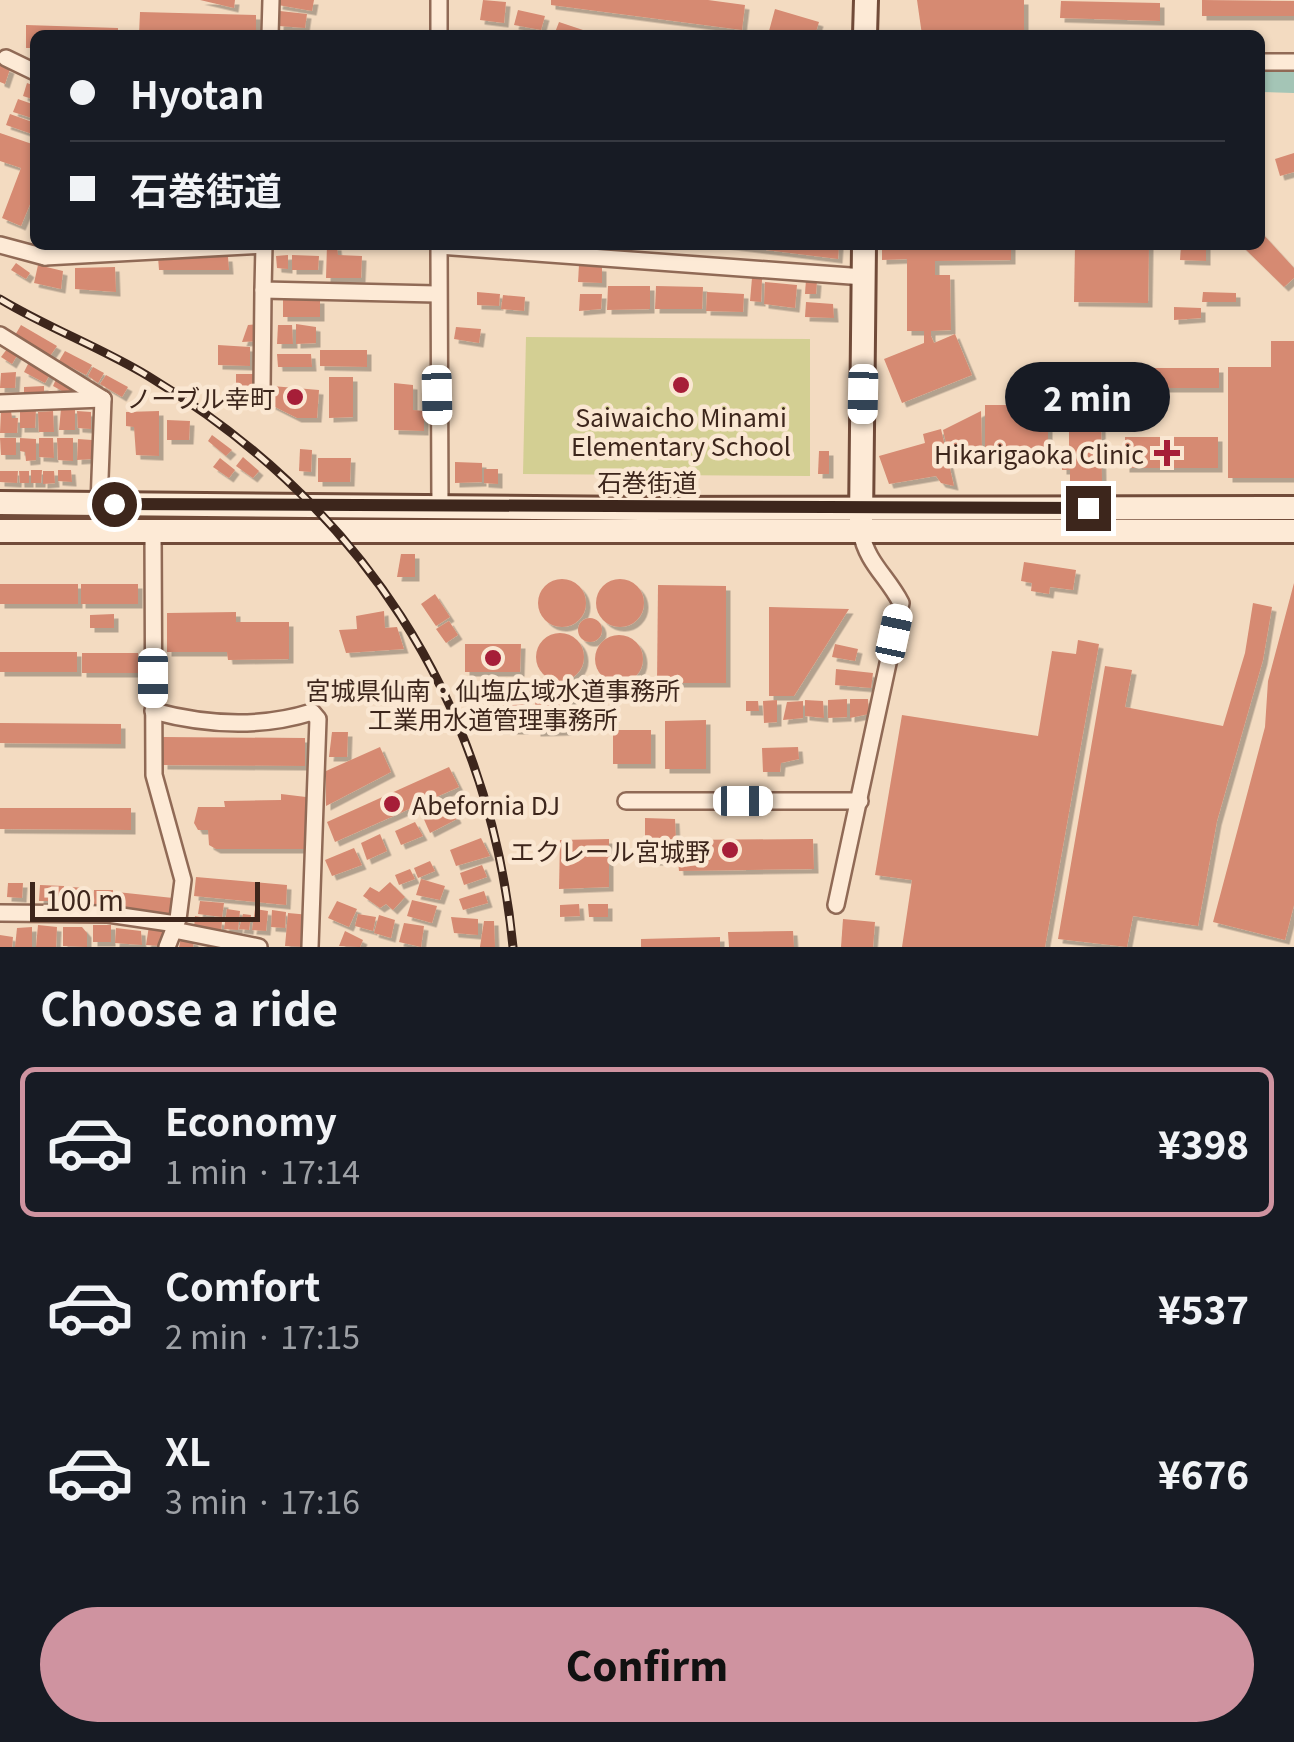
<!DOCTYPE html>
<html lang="en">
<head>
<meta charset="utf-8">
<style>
  body { margin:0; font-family:Georgia,"Noto Sans JP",serif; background:#20242c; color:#f1f3f6; height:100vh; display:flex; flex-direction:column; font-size:38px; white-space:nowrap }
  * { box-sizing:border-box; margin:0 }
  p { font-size:32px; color:#9ea1a6 }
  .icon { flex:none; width:55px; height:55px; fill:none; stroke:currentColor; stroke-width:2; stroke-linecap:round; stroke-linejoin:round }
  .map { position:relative; height:947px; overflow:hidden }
  .drawer { display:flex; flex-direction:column; background:#171b24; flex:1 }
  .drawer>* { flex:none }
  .top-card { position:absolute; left:30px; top:30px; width:1235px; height:220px; border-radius:15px; box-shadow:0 2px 8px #0004; display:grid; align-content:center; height:220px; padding:0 40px; background:#171b24 }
  .scale { position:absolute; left:30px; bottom:25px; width:230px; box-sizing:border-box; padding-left:10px; border:5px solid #3d261c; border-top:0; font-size:28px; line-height:35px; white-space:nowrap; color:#3d261c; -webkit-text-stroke:8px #fae7d2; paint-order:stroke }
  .end { position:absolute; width:45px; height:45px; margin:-22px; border:12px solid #3d261c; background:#fff; box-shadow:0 0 0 5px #fff }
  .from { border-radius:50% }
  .bubble { position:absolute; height:70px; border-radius:35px; background:#171b24; box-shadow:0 2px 8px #0004; font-size:32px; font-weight:800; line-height:70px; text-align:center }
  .car { position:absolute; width:30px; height:60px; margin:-30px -15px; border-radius:12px; box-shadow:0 0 8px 2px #0007; background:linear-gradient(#fff 24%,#345 0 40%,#fff 0 76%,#345 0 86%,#fff 0) }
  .top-card b { display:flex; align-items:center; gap:35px; height:95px; font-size:38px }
  .top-card b+b { border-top:2px solid #363941 }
  .top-card i { width:25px; height:25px; background:#f1f3f6 }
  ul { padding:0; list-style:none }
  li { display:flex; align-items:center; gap:30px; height:150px; margin:0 20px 15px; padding:0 20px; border:5px solid transparent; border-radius:15px }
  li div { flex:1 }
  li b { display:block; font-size:38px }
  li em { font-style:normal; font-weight:800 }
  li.on { border-color:#cf93a0 }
  li>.icon { width:90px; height:90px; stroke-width:1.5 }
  h2 { padding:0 40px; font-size:45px; line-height:120px }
  .primary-button { display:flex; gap:20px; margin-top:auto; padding:20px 40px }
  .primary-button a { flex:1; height:115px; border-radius:60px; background:#cf93a0; color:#111; font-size:40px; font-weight:800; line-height:115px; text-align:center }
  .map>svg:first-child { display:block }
</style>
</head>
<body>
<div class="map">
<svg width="1294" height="947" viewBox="0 0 1294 947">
  <defs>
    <filter id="shadow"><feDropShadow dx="4.5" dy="4.5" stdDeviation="0" flood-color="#0004"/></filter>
  </defs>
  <rect width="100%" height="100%" fill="#f3dbc1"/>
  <polygon fill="#d3cf93" points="526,337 810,339 810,476 523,474"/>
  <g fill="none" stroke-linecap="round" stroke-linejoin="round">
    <polyline stroke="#a4c5b6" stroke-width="28" points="1260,78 1294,79"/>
  </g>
  <g fill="#d68a72" filter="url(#shadow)">
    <polygon points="200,0 235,0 234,8"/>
    <polygon points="279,0 314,0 312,11 278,5"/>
    <polygon points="483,0 506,2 504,23 480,20"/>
    <polygon points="551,0 708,0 745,5 742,30 551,5"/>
    <polygon points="917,0 1024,0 1024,35 922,35"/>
    <polygon points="1202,0 1294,1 1294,16 1202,16"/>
    <polygon points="1061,1 1160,3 1160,21 1060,18"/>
    <polygon points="775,9 819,22 815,35 769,31"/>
    <polygon points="518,10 545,16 541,30 514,25"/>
    <polygon points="280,11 307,14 305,28 279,26"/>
    <polygon points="140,12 256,15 256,35 139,35"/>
    <polygon points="559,22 586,31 585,35 554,35"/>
    <polygon points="26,25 118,28 118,35 35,35 35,48 26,48"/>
    <polygon points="0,65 10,69 5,84 0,82"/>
    <polygon points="27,83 35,86 35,100 23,96"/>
    <polygon points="18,99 35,105 35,119 13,112"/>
    <polygon points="10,114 35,123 35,135 6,125"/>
    <polygon points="0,133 35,145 35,192 21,226 2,218 21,168 0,161"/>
    <polygon points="1294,153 1294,172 1280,176 1275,159"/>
    <polygon points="1260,231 1294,268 1294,278 1284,287 1241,245 1260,245"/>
    <polygon points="327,245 337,246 338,255 362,256 361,278 326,278"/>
    <polygon points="726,245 839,245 838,259"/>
    <polygon points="882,245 1011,245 1011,260 935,261 935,275 950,275 951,330 931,331 931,336 934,343 955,334 972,375 902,403 884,359 924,343 924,331 907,331 907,259 882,260"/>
    <polygon points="1075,245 1149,245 1148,303 1074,302"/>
    <polygon points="1181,245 1206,245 1206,261 1180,260"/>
    <polygon points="288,255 288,269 277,268 276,256"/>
    <polygon points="292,255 319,256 318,270 292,270"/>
    <polygon points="158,257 228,257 229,270 159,270"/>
    <polygon points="16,263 30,273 26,279 11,270"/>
    <polygon points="38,265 63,271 61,289 34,283"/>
    <polygon points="579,265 602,267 602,283 578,282"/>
    <polygon points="115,267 116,292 75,289 75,268"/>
    <polygon points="752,278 762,279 761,302 750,301"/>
    <polygon points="806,279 817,281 816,294 805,294"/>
    <polygon points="765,282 797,285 795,308 764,304"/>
    <polygon points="608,286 650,286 650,309 607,310"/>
    <polygon points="656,286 703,287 702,309 655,309"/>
    <polygon points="477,292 500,294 499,306 477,305"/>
    <polygon points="707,292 744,294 743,312 706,311"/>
    <polygon points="1203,292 1236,293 1236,302 1202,302"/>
    <polygon points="580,294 602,294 601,309 579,311"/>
    <polygon points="503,295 525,297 524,311 501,309"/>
    <rect x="283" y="299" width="37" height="18"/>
    <polygon points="806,302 833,304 834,318 805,317"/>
    <polygon points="1174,307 1201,308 1201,318 1174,320"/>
    <polygon points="259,324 259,341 242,342 248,325"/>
    <polygon points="296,324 316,327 316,343 296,344"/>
    <polygon points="21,325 57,346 50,356 14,337"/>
    <polygon points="278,325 292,325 293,344 277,344"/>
    <polygon points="456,327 481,329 479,343 454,339"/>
    <polygon points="1271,341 1294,341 1294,478 1228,478 1228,367 1271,367"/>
    <polygon points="218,345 250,347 250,366 218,365"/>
    <polygon points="7,349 18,354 12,364 1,357"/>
    <polygon points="320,350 367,350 367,367 320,366"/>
    <polygon points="65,351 92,365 86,375 59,361"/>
    <polygon points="277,354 311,354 312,367 278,367"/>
    <polygon points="29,362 50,374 45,383 24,372"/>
    <polygon points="93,367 104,373 98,383 88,376"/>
    <rect x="1117" y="368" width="102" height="20"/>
    <polygon points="16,372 15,388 0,388 1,373"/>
    <polygon points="236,374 257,374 257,389 236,388"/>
    <polygon points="1048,374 1048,449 1006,455 1007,448 985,448 985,405 1012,405 1013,393"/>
    <polygon points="106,375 128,387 122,397 100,384"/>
    <polygon points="57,377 75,388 71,396 53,386"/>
    <polygon points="329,377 353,377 353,417 329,418"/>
    <polygon points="394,383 413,385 413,410 424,411 424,431 394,430"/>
    <polygon points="44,386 44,394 24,395 24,387"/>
    <polygon points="272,386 319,390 317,418 297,418 271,405"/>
    <polygon points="20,409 36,409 35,428 20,428"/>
    <polygon points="61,409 75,409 75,430 59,430"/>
    <polygon points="1,411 11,411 12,418 18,418 17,433 0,433"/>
    <polygon points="53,411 54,432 39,432 38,412"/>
    <polygon points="77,411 91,412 91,429 78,428"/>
    <polygon points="159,411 159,456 136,455 134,427 126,426 126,412"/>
    <polygon points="981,411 982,450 966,459 954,451 948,452 943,430"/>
    <polygon points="1069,419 1101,419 1102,481 1070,482 1070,470 1062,470 1062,451 1069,451"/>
    <polygon points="167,420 190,421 189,440 167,440"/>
    <polygon points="941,429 954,486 941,483 936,476 889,484 879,456 925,443 923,434"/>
    <polygon points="212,435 232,450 226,456 208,441"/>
    <rect x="1125" y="437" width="93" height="31"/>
    <polygon points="0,438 16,438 16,455 1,455"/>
    <polygon points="20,438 36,439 36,460 26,461 25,452 20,451"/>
    <polygon points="39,438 53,438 54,458 39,457"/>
    <polygon points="57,438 73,438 73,461 58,460"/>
    <polygon points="78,439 92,440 92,459 77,460"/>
    <polygon points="300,449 312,450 311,472 299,471"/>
    <polygon points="819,451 829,451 829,474 818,474"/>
    <polygon points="243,457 259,471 253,478 236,466"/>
    <polygon points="220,458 235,470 229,478 213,467"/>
    <polygon points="318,458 351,458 350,482 318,482"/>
    <polygon points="455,462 482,463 482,482 455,483"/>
    <polygon points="484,469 498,469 498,484 484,483"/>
    <polygon points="31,470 42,470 41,483 31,483"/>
    <polygon points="58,470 71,470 72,482 58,481"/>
    <polygon points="0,471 18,471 17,483 0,482"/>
    <polygon points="19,471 29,471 29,483 20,483"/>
    <polygon points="43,471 54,471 55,483 43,484"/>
    <polygon points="401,554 415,554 415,577 397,577"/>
    <polygon points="1024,562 1076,570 1073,590 1050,587 1049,594 1031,591 1032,583 1021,581"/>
    <circle cx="562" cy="603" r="24"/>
    <circle cx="620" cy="603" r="24"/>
    <polygon points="1294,583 1294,905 1285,940 1213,922 1265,727 1268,681"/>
    <rect x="0" y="584" width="78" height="20"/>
    <rect x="81" y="584" width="57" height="20"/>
    <polygon points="658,585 726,586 726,683 657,683"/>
    <polygon points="435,594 450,617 436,626 421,604"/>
    <polygon points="1253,603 1272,607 1263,660 1217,821 1198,926 1133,916 1127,947 1058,939 1105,666 1132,670 1125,707 1223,726 1245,653"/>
    <polygon points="769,607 849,609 794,696 769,696"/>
    <polygon points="384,611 385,628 397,627 404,649 346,653 339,630 357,629 356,616"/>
    <polygon points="236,612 236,622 289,622 289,659 228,660 227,652 167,652 167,613"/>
    <polygon points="114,614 114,628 90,628 90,615"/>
    <circle cx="590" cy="630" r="12"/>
    <polygon points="449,621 458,635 446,643 436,629"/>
    <circle cx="560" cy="657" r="24"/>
    <circle cx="619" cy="659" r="24"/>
    <polygon points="1078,640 1099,644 1045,947 902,947 912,880 875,875 902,715 1038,736 1052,651 1076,654"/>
    <polygon points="465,644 521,644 520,672 465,672"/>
    <polygon points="835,644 858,649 855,661 832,657"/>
    <rect x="0" y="652" width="77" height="20"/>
    <rect x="82" y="653" width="56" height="20"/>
    <polygon points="836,669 873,673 871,688 835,685"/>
    <polygon points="573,692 567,731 536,732 535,693"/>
    <polygon points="494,697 523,697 524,730 495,730"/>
    <polygon points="847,699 847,717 828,718 828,700"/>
    <polygon points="850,699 868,699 869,714 850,718"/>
    <polygon points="777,700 777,722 764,723 763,701"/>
    <polygon points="805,700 823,701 824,718 805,716"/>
    <polygon points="746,701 758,701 759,711 746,711"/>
    <polygon points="803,701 803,718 783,720 787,702"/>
    <polygon points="706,720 706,769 665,769 665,721"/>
    <polygon points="0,723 121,724 121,744 0,743"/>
    <rect x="613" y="730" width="38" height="34"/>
    <polygon points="332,732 348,732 347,757 329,757"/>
    <polygon points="163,737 305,738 305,766 163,765"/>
    <polygon points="380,747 391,772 326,806 326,771"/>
    <polygon points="798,747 799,759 781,763 780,772 763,772 762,748"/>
    <polygon points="449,767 459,787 335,842 327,822"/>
    <polygon points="281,794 306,797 306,849 216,849 209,845 208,830 198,830 194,823 198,807 225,807 224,801 281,800"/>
    <polygon points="450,804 457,819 430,833 422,815"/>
    <polygon points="0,808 131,808 131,830 0,829"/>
    <polygon points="645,818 675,819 676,840 813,839 814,869 679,871 678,861 645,861"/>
    <polygon points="415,822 423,836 401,845 395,831"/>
    <polygon points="380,834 387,851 367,860 361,843"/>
    <polygon points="481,838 490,856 456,866 450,850"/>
    <polygon points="609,839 609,887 559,889 560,840"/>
    <polygon points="354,848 362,865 332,876 325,860"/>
    <polygon points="430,861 435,871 418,878 414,868"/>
    <polygon points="482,865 487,877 464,885 460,873"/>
    <polygon points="410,869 415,879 399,885 395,875"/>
    <polygon points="196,877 287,885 286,905 194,896"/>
    <polygon points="421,879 445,886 440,900 416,895"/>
    <polygon points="390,882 405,897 393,910 386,904 380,908 363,896 370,887 379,892"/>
    <polygon points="8,883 23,883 22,898 7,897"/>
    <polygon points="40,885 64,886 64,901 39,901"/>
    <polygon points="70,887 88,888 88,910 67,907"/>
    <polygon points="94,890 113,890 113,909 93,910"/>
    <polygon points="484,891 488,903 463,910 459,899"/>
    <polygon points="117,892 173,898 171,917 116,905"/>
    <polygon points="412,900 437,906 432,923 407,916"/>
    <polygon points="200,901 224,903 222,917 198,914"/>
    <polygon points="337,901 357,909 349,927 328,918"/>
    <polygon points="579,904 580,916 560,917 560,905"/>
    <polygon points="588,904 608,904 608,917 589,917"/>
    <polygon points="227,909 240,911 238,930 224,929"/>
    <polygon points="255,909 268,911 266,931 252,930"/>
    <polygon points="272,910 286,912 285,928 271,927"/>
    <polygon points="288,913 310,915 307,947 285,946"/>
    <polygon points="243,914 251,915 249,930 239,929"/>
    <polygon points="358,914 376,917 373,931 355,926"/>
    <polygon points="379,915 395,920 391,938 374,933"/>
    <polygon points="195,916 222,921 221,932 194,929"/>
    <polygon points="451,917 478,919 478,935 454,933"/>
    <polygon points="843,919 875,922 873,947 841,947"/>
    <polygon points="484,921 494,921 495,947 480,947"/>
    <polygon points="404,923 424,926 421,947 399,942"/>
    <polygon points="38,925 57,927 56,947 36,947"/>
    <rect x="93" y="925" width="18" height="17"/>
    <polygon points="149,926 163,929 161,946 146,945"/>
    <polygon points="32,927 32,947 15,947 17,928"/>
    <polygon points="63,927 82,927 87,933 87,947 63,946"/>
    <polygon points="116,928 141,931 142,945 115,943"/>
    <polygon points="345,931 363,940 360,947 339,946"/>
    <polygon points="793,931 794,947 729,947 728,932"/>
    <polygon points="0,935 13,937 12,947 0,947"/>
    <polygon points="720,937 720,947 641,947 641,939"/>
    <polygon points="181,938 194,941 193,947 179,947"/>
  </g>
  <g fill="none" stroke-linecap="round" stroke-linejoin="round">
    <defs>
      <g id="street">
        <polyline points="270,35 271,0"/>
        <polyline points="439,35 439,0"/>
        <polyline points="6,58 35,72"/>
        <polyline points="1260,62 1294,62"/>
        <polyline points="0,245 45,257"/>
        <polyline points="46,245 45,257 264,245 263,290 436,294"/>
        <polyline points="439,245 440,508"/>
        <polyline points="439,246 864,277"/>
        <polyline points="0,335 103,399 99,504"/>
        <polyline points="262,391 263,290"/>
        <polyline points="0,403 103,399"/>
        <polyline points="153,530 154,775 183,880 178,919 167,947"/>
        <path d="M153,711C205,725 261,728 312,712L318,719L310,947"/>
        <polyline points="626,801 860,801"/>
        <path d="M836,905L901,603C887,576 867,563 861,532"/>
        <polyline points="0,913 108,914 176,924"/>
        <polyline points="174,930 259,947"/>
      </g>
      <g id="secondary">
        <polyline points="865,35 866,0"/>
        <polyline points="0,503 641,509 1294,508"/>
        <polyline points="861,521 864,245"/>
        <polyline points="0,531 1294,531"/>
      </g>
    </defs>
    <use href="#street" stroke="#906a56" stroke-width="20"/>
    <use href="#secondary" stroke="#714b39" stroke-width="28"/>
    <use href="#street" stroke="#fdead6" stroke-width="15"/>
    <use href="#secondary" stroke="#fdead6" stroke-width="22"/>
    <defs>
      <path id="rail" d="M0,299C48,328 100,347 148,376C360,504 489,699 513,947"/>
    </defs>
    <use href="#rail" stroke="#3d261c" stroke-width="9"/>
    <use href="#rail" stroke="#fae7d2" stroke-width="5" stroke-dasharray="15" stroke-linecap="butt"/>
  </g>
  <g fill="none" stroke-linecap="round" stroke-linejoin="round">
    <polyline stroke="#3d261c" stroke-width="12" points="114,504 1088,508"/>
  </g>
  <g fill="#a61e38" stroke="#fae7d2" stroke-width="4">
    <circle cx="681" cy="385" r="10"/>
    <circle cx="295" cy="397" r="10"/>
    <path d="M1162 438h10v10h10v10h-10v10h-10v-10h-10v-10h10z"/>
    <circle cx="493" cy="658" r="10"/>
    <circle cx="392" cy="804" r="10"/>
    <circle cx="730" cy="850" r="10"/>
  </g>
  <g text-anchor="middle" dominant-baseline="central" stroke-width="9" stroke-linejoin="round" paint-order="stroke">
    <g font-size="25" fill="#3d261c" stroke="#fae7d2" text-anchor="end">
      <text x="275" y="397">ノーブル幸町</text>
      <text x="681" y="416" text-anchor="middle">Saiwaicho Minami<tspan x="681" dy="29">Elementary School</tspan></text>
      <text x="1144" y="453">Hikarigaoka Clinic</text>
      <text x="493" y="689" text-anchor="middle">宮城県仙南・仙塩広域水道事務所<tspan x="493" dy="29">工業用水道管理事務所</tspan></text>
      <text x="412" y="804" text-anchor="start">Abefornia DJ</text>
      <text x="710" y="850">エクレール宮城野</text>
    </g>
    <g font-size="25" fill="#3d261c" stroke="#fae7d2">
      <text x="647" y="481">石巻街道</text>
    </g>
  </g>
</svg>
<div class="scale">100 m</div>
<i class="end from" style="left:114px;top:504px"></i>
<i class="end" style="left:1088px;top:508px"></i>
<div class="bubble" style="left:1005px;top:362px;width:165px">2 min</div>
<i class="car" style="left:863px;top:394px;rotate:181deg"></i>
<i class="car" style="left:437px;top:395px;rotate:179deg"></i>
<i class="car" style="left:894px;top:634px;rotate:12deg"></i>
<i class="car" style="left:153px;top:678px;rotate:180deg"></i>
<i class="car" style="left:743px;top:801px;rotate:90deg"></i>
<div class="top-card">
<b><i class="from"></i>Hyotan</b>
<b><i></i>石巻街道</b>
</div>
</div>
<section class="drawer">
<h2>Choose a ride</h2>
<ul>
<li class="on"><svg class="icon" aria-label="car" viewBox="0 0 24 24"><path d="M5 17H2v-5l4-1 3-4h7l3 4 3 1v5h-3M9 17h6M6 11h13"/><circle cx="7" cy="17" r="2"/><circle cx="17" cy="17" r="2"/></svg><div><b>Economy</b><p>1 min · 17:14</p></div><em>¥398</em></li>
<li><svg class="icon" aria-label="car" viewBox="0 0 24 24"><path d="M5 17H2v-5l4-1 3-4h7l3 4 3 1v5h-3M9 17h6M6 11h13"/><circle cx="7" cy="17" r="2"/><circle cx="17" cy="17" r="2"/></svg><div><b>Comfort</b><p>2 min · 17:15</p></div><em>¥537</em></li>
<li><svg class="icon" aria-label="car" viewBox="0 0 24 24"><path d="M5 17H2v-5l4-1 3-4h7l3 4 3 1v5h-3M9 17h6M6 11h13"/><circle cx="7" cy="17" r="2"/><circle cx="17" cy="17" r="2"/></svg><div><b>XL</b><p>3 min · 17:16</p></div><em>¥676</em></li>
</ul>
<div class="primary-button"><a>Confirm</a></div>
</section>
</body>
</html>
